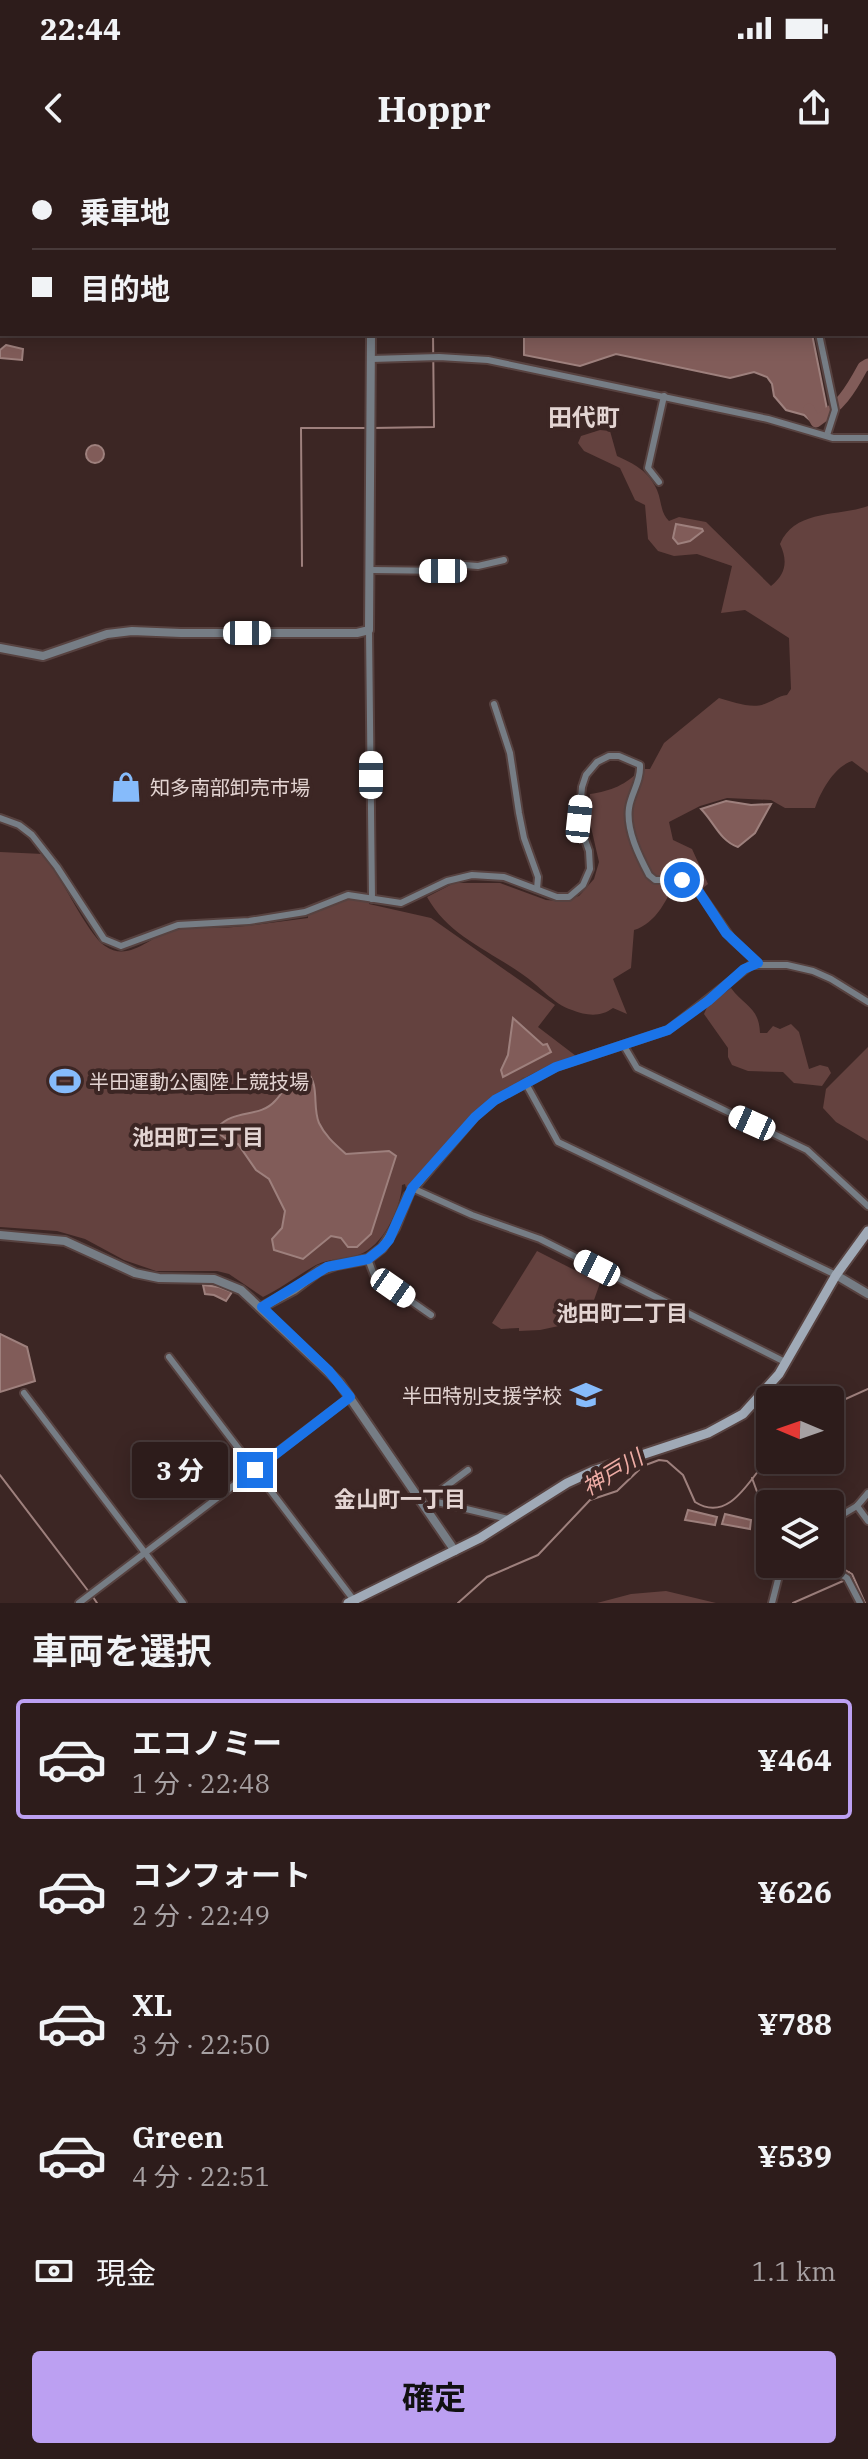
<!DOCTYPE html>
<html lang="ja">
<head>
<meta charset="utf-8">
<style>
  body { margin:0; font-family:"IBM Plex Serif","Noto Sans JP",serif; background:#352524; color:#f1f3f6; height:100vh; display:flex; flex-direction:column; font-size:30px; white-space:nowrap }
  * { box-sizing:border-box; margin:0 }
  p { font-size:26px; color:#a7a1a3 }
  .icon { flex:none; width:44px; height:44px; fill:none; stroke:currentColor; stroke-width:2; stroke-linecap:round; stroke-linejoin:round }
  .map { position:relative; height:1443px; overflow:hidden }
  .panel { display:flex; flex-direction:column; background:#2d1c1b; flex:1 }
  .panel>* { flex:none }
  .banner { position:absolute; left:0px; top:0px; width:868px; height:176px; box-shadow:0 4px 20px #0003,0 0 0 2px #483a3a; display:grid; align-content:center; height:176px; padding:0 32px; background:#2d1c1b }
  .needle { width:52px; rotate:272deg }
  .buttons { position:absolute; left:756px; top:1226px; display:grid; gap:16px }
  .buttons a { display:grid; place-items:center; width:88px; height:88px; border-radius:8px; background:#2d1c1b; box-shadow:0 4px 20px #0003,0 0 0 2px #483a3a; font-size:40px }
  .end { position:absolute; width:36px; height:36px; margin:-18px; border:10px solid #1a73e8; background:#fff; box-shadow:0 0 0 4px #fff }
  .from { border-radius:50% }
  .bubble { position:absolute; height:56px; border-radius:8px; background:#2d1c1b; box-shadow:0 4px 20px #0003,0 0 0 2px #483a3a; font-size:26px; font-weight:700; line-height:56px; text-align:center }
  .car { position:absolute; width:24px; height:48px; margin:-24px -12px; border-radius:10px; box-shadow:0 0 6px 2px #0007; background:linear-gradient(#fff 24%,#345 0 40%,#fff 0 76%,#345 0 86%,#fff 0) }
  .banner b { display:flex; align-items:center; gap:28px; height:76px; font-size:30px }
  .banner b+b { border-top:2px solid #483a3a }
  .banner i { width:20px; height:20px; background:#f1f3f6 }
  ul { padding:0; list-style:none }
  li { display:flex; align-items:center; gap:24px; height:120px; margin:0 16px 12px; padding:0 16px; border:4px solid transparent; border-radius:8px }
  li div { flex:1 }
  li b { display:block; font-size:30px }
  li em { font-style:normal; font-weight:700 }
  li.active { border-color:#bca0f2 }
  li>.icon { width:72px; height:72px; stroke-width:1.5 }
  h2 { padding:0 32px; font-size:36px; line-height:96px }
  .pay { display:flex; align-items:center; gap:20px; height:88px; padding:0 32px; font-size:30px }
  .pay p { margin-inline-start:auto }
  .primary-button { display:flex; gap:16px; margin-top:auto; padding:16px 32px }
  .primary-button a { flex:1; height:92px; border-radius:8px; background:#bca0f2; color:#111; font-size:32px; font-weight:700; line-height:92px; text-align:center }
  .status { display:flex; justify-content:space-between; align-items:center; height:56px; padding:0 40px; background:#2d1c1b; direction:ltr }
  .status svg { height:22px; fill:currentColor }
  header { display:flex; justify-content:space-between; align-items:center; height:104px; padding:0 32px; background:#2d1c1b; font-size:36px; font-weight:700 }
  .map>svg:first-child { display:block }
</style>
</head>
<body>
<div class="status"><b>22:44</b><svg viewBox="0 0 49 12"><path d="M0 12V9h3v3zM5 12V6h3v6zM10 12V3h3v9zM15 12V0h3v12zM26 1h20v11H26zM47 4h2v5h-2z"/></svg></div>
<header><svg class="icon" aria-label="back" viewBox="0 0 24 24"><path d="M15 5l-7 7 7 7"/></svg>Hoppr<svg class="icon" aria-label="share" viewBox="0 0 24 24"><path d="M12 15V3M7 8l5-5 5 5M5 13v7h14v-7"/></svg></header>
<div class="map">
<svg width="868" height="1443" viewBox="0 0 868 1443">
  <rect width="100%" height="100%" fill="#3c2624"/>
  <g fill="#64423f">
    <path d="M600,270L610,271L617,296C634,304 649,311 657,330C662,342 660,352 669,361L679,357L706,362L771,426C786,414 788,401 780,384C795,349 837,357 868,346V613L852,601C834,607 821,631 815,648H785L771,640L727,638L700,646L669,662L673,680L692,689L708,724L703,728L690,720L676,718C669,737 656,764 634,770L631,808L613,819L627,854L613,848C601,857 587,856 572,850C553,844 539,825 522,814C488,790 448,775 427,737L454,723H500L546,740L560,741L579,736L594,719L599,702L588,654L590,634C611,631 626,625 641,609H650L664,583L719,538C734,542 753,550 767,543C775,540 778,536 787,535L791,529L789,478L745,450L721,453L732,406L697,394L674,396L658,391L648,379L645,345L635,340L620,308L584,291L578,283L581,276Z"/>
    <path d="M0,692L43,694C61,715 87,774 105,786C129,803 150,776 173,770C193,765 214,769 234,767C259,765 284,761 308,758V752L349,737L369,739V744L431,758L555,845L538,867L576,896C496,921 460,969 406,1028L405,1024L402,1025C401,1048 383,1087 358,1095C344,1100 330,1098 316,1105C298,1115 282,1128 263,1137L229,1114L217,1111H156L124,1100L85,1079L57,1071L0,1067Z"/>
    <path d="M731,828C745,847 759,847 760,873H767L773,866L780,869L791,864L799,872L809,909L820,905L828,907L831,913L822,926L794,923L783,912L748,911L732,905L728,897V888L704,854L708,845Z"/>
    <polygon points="868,887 868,981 836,962 823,948 826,929"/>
    <polygon points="537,1091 600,1123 587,1160 540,1170 519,1171 519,1168 501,1169 492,1163"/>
    <polygon points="666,1431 716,1443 597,1443 631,1434"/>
  </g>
  <g fill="#815c59" stroke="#9e807d" stroke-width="2">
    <polygon points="524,174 812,174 827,249 812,262 804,255 786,250 774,236 772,224 767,217 754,212 730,218 616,194 580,206 524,195"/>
    <polygon points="6,185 23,189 22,200 0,198 0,190"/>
    <circle cx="95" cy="294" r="9"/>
    <polygon points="676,364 702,369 703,371 690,381 678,384 673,378"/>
    <path d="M726,641L751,645L771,644L755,673L738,687C720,681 714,662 701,649Z"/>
    <polygon points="513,858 543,885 547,884 551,892 503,917 501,910 508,895"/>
    <path d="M307,912C320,925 312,947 319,963C325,976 336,985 346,994L389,991L396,996L371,1074L357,1087H348L341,1078L331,1076L303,1099L274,1090L272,1079L282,1068L285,1051L269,1019L256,1010L238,984L232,983L218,973V967C234,949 260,958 275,941C287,929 288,915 307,912Z"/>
    <polygon points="203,1125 219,1127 232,1132 226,1141 214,1135 205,1134"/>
    <polygon points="0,1174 27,1187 35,1221 0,1232"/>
    <polygon points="688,1350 717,1357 715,1365 685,1360"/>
    <polygon points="725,1354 751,1360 750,1369 722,1364"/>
  </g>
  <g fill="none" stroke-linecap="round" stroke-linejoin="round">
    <g stroke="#9e807d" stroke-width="2">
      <polyline points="373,268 434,267 433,174"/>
      <polyline points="302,406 301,268 366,268"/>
      <polyline points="830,1246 868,1229"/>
      <polyline points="0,1315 89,1432"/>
      <polyline points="752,1318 760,1340 760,1358 770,1366"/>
      <polyline points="830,1401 852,1414 865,1443"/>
      <polyline points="93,1437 97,1443"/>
      <path d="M458,1443L487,1417L538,1395L590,1340L617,1331L643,1306L659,1300L667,1301L683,1315L695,1342C730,1364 750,1318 770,1296"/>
      <polyline points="793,1443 843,1421 849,1412"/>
    </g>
    <path stroke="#815c59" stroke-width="11" d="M809,249L816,262C841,245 849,233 863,207L868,204"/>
    <defs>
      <g id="minor">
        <polyline points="27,0 29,2"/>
        <polyline points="7,2 8,0"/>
        <polyline points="0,19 2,14"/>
        <polyline points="866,57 868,57"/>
        <polyline points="819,174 835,250 827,275"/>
        <polyline points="371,199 439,197 488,200 768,259 833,278 868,278"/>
        <polyline points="659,322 648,308 664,236"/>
        <polyline points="371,410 448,411 450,404 478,406 504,400"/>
        <polyline points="369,470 372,739"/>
        <polyline points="494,544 510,593 519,653 524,678 538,717 537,729"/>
        <path d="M0,658L19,665L32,675L57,707L104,779L121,786L178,765L249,761L305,752L348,735L401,743L447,721L472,715L504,717L557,737H569L583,725L590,709L589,691L579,663L582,627L586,615L597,602L609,596H619L640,605C641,622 631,633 629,648C626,670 639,696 649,715L655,720H682L695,726L732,779L758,803"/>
        <polyline points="624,886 637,908 807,990 868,1046"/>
        <polyline points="525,922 558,982 836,1115"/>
        <polyline points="412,1028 472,1055 540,1079 785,1202"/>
        <polyline points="408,1036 475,957 495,940 556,907 668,870 751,805 787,805 813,811 831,819 868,842"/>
        <polyline points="368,1099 374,1115 431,1155"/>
        <polyline points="169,1197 356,1443"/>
        <polyline points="24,1233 183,1443"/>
        <polyline points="468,1310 433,1336 437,1342 508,1359"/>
        <polyline points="857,1346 868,1361"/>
        <polyline points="830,1362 857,1346 868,1333"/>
        <polyline points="824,1404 847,1418 860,1443"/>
        <polyline points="79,1443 350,1237"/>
        <polyline points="772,1443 782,1404"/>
      </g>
      <g id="tertiary">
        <polyline points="398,2 398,0"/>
        <polyline points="0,488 43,496 107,474 132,471 181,473 357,473 369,470 371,174"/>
        <polyline points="0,1075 65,1081 135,1113 159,1118 214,1119 241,1130 339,1222 455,1391"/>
        <polyline points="836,1115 868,1134"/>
        <polyline points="262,1147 294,1130 319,1111 336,1105 368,1099 382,1088 395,1068 408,1036"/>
      </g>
      <polyline id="secondary" points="348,1443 480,1378 567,1323 593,1311 708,1273 743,1254 779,1214 836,1115 868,1071"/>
    </defs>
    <use href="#minor" stroke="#574240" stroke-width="10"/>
    <use href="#tertiary" stroke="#574240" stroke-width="12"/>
    <use href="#secondary" stroke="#574240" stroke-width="13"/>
    <use href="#minor" stroke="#767d85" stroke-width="6"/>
    <use href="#tertiary" stroke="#767d85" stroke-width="8"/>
    <use href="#secondary" stroke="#a0aab7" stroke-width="9"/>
  </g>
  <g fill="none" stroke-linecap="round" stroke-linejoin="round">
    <polyline stroke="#1a73e8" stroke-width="10" points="255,1310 350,1237 328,1210 262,1147 327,1107 368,1099 382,1088 389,1080 412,1028 475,957 495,940 556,907 668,870 708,841 744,809 758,803 726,773 695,726 682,720"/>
  </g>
  <defs>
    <symbol id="shop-bare" viewBox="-9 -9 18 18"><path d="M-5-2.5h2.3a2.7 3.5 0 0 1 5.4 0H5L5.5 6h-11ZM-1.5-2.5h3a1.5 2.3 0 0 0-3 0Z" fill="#86bbfb" stroke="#3c2624" stroke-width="2.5" paint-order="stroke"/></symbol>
    <symbol id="stadium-bare" viewBox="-9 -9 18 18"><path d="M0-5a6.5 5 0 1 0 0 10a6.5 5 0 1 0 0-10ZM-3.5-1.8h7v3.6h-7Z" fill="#86bbfb" stroke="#3c2624" stroke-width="2.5" paint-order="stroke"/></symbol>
    <symbol id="school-bare" viewBox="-9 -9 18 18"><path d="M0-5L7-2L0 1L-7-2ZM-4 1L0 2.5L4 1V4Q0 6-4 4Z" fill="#86bbfb" stroke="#3c2624" stroke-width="2.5" paint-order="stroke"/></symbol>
  </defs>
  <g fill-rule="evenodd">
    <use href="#shop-bare" x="104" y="605" width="44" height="44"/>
    <use href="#stadium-bare" x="43" y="899" width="44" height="44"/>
    <use href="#school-bare" x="564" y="1213" width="44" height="44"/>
  </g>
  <g text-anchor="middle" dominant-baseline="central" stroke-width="8" stroke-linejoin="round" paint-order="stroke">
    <g font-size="20" fill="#e3d4d2" stroke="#3c2624" text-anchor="start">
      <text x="150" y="627">知多南部卸売市場</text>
      <text x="89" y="921">半田運動公園陸上競技場</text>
      <text x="562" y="1235" text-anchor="end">半田特別支援学校</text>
    </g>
    <g font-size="22" font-weight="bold" fill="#e3d4d2" stroke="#3c2624">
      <text x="198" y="976">池田町三丁目</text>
      <text x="622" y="1152">池田町二丁目</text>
      <text x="400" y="1338">金山町一丁目</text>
    </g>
    <g font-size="22" font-style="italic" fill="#eeaca5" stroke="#3c2624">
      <text transform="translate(612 1312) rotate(-31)">神戸川</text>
    </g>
    <g font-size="24" font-weight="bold" fill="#e3d4d2" stroke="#3c2624">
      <text x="584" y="257">田代町</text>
    </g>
  </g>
</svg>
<div class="buttons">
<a><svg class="needle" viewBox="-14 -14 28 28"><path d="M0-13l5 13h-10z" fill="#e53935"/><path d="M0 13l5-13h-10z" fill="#a7a1a3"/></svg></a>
<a><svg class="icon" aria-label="layers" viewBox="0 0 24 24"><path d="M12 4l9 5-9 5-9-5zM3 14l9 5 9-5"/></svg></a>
</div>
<i class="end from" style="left:682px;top:720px"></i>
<i class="end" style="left:255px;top:1310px"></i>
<div class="bubble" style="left:132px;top:1282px;width:96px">3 分</div>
<i class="car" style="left:443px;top:411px;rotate:270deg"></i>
<i class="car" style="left:247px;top:473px;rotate:90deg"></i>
<i class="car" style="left:371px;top:615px;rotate:0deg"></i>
<i class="car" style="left:579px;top:659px;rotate:6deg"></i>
<i class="car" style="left:752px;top:963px;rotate:294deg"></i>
<i class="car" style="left:597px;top:1108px;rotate:297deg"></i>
<i class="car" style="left:393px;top:1128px;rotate:125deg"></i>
<div class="banner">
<b><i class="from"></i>乗車地</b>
<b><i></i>目的地</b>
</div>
</div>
<section class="panel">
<h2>車両を選択</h2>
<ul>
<li class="active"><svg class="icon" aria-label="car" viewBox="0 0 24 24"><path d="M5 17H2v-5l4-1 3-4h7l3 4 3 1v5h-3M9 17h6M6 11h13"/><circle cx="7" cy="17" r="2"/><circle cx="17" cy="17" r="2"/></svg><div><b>エコノミー</b><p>1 分 · 22:48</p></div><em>¥464</em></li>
<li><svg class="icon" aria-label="car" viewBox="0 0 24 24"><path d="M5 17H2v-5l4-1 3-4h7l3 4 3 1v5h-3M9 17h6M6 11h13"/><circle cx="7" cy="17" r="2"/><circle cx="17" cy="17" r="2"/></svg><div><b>コンフォート</b><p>2 分 · 22:49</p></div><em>¥626</em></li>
<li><svg class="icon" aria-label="car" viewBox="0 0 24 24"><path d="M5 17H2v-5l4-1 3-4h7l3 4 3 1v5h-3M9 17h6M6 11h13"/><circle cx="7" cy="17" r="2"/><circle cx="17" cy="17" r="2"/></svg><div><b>XL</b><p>3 分 · 22:50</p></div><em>¥788</em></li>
<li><svg class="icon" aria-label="car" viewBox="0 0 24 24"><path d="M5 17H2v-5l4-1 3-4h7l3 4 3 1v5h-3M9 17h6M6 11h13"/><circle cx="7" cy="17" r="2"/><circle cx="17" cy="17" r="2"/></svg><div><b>Green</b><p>4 分 · 22:51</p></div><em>¥539</em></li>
</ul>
<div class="pay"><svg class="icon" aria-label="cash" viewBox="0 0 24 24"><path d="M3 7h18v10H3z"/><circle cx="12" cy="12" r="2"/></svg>現金<p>1.1 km</p></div>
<div class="primary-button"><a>確定</a></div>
</section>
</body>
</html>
